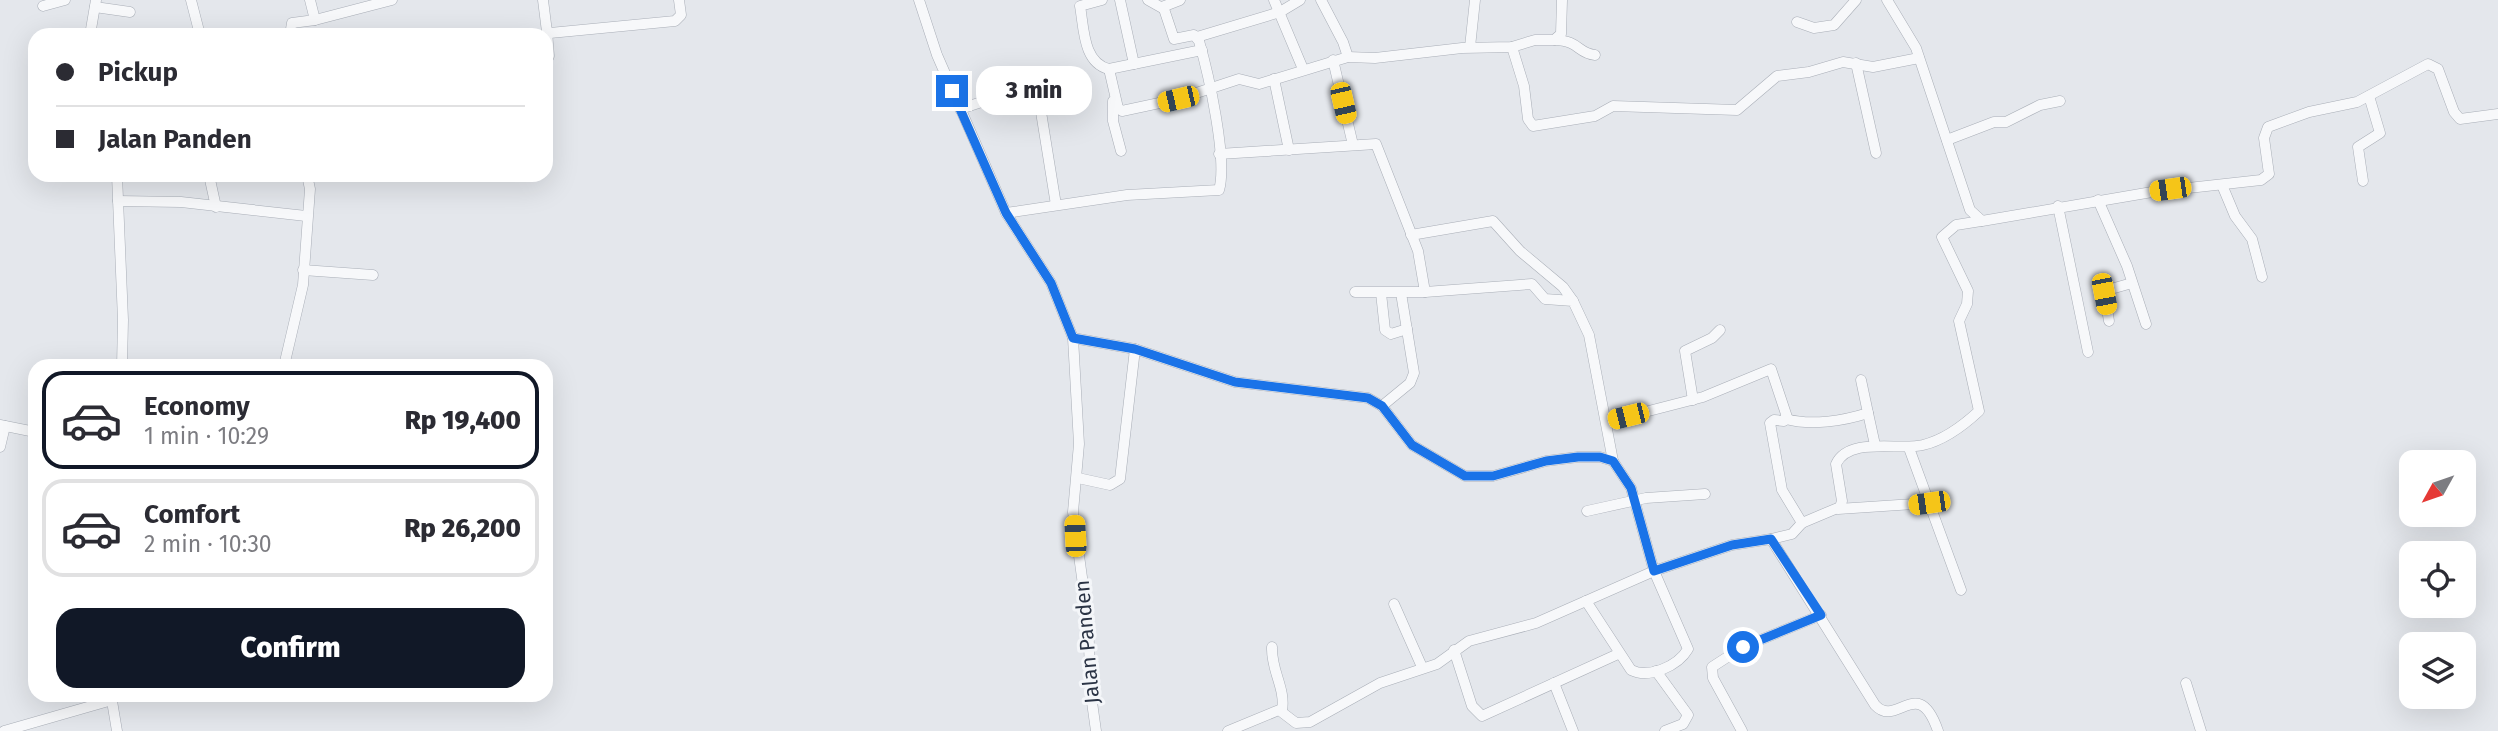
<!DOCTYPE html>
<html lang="en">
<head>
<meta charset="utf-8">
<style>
  body { margin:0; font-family:"Fira Sans",sans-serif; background:#f2f2f3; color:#2b2b33; height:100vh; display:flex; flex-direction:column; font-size:26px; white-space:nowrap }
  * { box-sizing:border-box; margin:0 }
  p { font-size:23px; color:#7c7c81 }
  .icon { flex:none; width:38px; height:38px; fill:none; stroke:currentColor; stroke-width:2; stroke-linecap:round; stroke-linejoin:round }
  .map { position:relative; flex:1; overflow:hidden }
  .drawer { position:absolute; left:28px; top:359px; width:525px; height:343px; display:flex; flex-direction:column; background:#fff; border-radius:21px; box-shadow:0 7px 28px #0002 }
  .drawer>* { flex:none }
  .banner { position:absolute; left:28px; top:28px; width:525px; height:154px; border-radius:21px; box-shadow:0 7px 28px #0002; display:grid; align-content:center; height:154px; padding:0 28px; background:#fff }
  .needle { width:46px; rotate:230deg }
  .tools { position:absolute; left:2399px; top:450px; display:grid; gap:14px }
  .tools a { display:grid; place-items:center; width:77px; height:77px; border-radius:14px; background:#fff; box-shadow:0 7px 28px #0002; font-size:35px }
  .end { position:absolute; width:32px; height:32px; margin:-16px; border:9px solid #1a73e8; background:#fff; box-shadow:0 0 0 4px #fff }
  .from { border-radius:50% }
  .bubble { position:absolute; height:49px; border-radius:21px; background:#fff; box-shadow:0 7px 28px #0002; font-size:23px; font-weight:800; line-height:49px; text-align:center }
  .car { position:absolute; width:21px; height:42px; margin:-21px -10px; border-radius:9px; box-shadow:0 0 5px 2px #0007; background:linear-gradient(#f5c518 24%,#345 0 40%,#f5c518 0 76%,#345 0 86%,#f5c518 0) }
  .banner b { display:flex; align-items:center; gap:24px; height:66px; font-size:26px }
  .banner b+b { border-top:2px solid #e1e1e2 }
  .banner i { width:18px; height:18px; background:#2b2b33 }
  ul { padding:12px 0 0; list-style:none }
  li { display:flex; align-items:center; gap:21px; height:98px; margin:0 14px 10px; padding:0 14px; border:4px solid #e1e1e2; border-radius:21px }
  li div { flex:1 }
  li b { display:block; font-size:26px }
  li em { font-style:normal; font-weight:800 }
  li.on { border-color:#111827 }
  li>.icon { width:63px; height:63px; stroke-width:1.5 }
  .cta { display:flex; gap:14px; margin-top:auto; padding:14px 28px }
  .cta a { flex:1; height:80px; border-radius:21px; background:#111827; color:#fff; font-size:28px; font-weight:800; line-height:80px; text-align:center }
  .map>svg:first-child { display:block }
</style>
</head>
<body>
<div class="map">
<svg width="2498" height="731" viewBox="0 0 2498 731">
  <rect width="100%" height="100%" fill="#e4e7ec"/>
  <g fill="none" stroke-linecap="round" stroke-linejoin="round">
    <defs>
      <g id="minor">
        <polyline points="191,0 200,35"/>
        <polyline points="543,0 547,32 550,33 675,21 681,15 679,0"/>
        <polyline points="919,0 937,55 1006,213 1051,283 1073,338 1079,444 1073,512 1088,621 1091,695 1096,731"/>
        <path d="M1102,0L1080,6C1084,28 1083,63 1109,69L1202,50"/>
        <polyline points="1120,0 1134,64"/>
        <polyline points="1274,0 1303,69"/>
        <polyline points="1321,0 1343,42 1348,57"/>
        <polyline points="1887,0 1916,48 1970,210 1982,221 2152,192 2261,180 2269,174 2264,138 2268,127 2309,112 2357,102 2428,64 2438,69 2454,112 2460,119 2498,114"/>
        <polyline points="43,6 65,0"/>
        <polyline points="95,7 130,12"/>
        <polyline points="1162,7 1180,0"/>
        <polyline points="315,20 392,0"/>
        <polyline points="1797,22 1814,28 1834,25 1856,0"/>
        <polyline points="90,35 96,0"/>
        <polyline points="290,35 292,23 315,20 310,0"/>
        <polyline points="1197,37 1280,12 1300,0"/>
        <path d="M1555,40C1580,41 1577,53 1595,55"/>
        <polyline points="1470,47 1475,0"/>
        <polyline points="1512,47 1524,86 1528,119 1533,126 1595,116 1613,106 1737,110 1777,76 1809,72 1843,62 1873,67 1919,58"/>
        <polyline points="1333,60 1353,145"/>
        <polyline points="546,62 549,56 547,32"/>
        <polyline points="1856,63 1876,153"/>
        <polyline points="1109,69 1118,108 1122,111 1178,99 1239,79 1259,84 1348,57 1375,58 1462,48 1512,47 1535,40 1554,40 1561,34 1562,0"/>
        <polyline points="1274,79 1289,150"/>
        <polyline points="1113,101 1113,121 1121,151"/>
        <polyline points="960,109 1022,89 1033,90 1041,112 1056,205"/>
        <polyline points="1947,140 1994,122 2006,122 2040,105 2060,101"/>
        <polyline points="1219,154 1376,144 1418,251 1425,292"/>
        <polyline points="117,175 123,320 122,366"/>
        <polyline points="209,175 216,207"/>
        <polyline points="2363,181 2358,147 2380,133 2369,96"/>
        <polyline points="2222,185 2235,216 2252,239 2262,277"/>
        <polyline points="2098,200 2127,266 2146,324"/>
        <polyline points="118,201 181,202 306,216"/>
        <polyline points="2058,206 2088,352"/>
        <path d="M1006,213L1127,195L1219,190C1228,160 1208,72 1199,41L1194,35L1174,39L1164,9L1148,0"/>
        <polyline points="1411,235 1493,221 1520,251 1563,287 1573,301"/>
        <polyline points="303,270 373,275"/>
        <polyline points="1355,292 1425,292 1532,284 1545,299 1573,301 1589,335 1613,461"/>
        <polyline points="1381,293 1385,330 1391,334 1407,329"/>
        <polyline points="2109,321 2104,291 2132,283"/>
        <path d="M1073,338L1135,349L1235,382L1368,398L1382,406L1412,445L1465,476H1493L1546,461L1578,457H1600L1613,461L1631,488L1654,571L1688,649C1678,666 1649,679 1631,670L1586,601"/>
        <polyline points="284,366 303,285 310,189 307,175"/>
        <polyline points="1693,400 1685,351 1712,338 1720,330"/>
        <polyline points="1382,406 1410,383 1414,373 1401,293"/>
        <polyline points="1868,413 1875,445"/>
        <path d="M1786,419C1811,426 1843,421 1868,413L1861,380"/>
        <polyline points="1606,422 1703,397 1771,369 1787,417 1784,421 1774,420 1770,423 1782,490 1802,523 1792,534 1771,539"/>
        <polyline points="0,425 35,432"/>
        <polyline points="0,447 5,426"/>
        <polyline points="1909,448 1961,590"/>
        <polyline points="1078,478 1110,485 1120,479 1135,349"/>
        <polyline points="1838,509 1929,503"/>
        <polyline points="1587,511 1646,498 1705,494"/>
        <path d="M1802,523L1840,507L1842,501L1836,464C1849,436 1900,451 1923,445C1944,440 1964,425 1979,411L1959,321L1967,304L1968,291L1942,237L1956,225L1981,221"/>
        <polyline points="1394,604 1422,667"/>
        <path d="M1272,647C1271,671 1286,688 1282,711"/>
        <polyline points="1454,650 1472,706 1482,716 1618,654"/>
        <polyline points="1656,671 1688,715 1683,724 1665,731"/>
        <polyline points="1554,683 1573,731"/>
        <polyline points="2186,683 2201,731"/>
        <polyline points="111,695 117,731"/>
        <polyline points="4,731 112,700"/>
        <path d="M1228,731L1279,710L1296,723L1310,722L1380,683L1437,664L1469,641L1536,623L1654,571L1732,545L1771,539L1875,705C1897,729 1918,673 1938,731"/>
        <polyline points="1742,731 1713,678 1712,667 1743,647 1821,615"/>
      </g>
    </defs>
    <use href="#minor" stroke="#a9aeb7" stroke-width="11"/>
    <use href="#minor" stroke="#f7f8fa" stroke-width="10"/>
  </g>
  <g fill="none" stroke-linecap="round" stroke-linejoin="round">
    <polyline stroke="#1a73e8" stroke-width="9" points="952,91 1006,213 1051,283 1073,338 1135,349 1235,382 1368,398 1382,406 1412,445 1465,476 1493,476 1546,461 1578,457 1600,457 1613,461 1631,488 1654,571 1732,545 1771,539 1821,615 1743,647"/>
  </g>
  <g text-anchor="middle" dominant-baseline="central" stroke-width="6" stroke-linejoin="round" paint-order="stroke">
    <g font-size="21" fill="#2b3445" stroke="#f4f6f9">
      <text transform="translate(1087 642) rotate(-95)">Jalan Panden</text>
    </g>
  </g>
</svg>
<div class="tools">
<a><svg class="needle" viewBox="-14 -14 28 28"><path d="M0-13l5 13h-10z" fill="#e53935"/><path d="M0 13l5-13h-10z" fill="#7c7c81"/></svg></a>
<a><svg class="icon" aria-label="locate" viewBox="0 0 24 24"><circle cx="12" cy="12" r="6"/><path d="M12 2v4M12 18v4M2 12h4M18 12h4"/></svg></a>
<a><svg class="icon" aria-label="layers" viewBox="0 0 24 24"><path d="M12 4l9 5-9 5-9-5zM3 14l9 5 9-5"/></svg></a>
</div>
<i class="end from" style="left:1743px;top:647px"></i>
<i class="end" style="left:952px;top:91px"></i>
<div class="bubble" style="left:976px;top:66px;width:116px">3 min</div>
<i class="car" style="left:1178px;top:99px;rotate:257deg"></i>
<i class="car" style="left:1343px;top:103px;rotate:167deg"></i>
<i class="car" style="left:2170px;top:189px;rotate:262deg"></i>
<i class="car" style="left:2104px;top:294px;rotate:169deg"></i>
<i class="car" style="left:1628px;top:416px;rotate:256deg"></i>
<i class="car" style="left:1929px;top:503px;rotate:262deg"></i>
<i class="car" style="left:1075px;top:536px;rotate:357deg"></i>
<div class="banner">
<b><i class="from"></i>Pickup</b>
<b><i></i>Jalan Panden</b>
</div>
<section class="drawer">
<ul>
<li class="on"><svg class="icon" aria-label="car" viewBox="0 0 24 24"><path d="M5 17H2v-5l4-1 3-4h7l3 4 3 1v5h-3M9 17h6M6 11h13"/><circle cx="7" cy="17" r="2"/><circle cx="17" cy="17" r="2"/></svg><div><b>Economy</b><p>1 min · 10:29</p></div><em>Rp 19,400</em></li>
<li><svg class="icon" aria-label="car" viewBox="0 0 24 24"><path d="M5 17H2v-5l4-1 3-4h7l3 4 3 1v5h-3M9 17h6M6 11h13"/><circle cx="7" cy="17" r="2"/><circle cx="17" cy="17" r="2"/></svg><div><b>Comfort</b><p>2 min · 10:30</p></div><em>Rp 26,200</em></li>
</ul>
<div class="cta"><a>Confirm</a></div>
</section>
</div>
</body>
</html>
